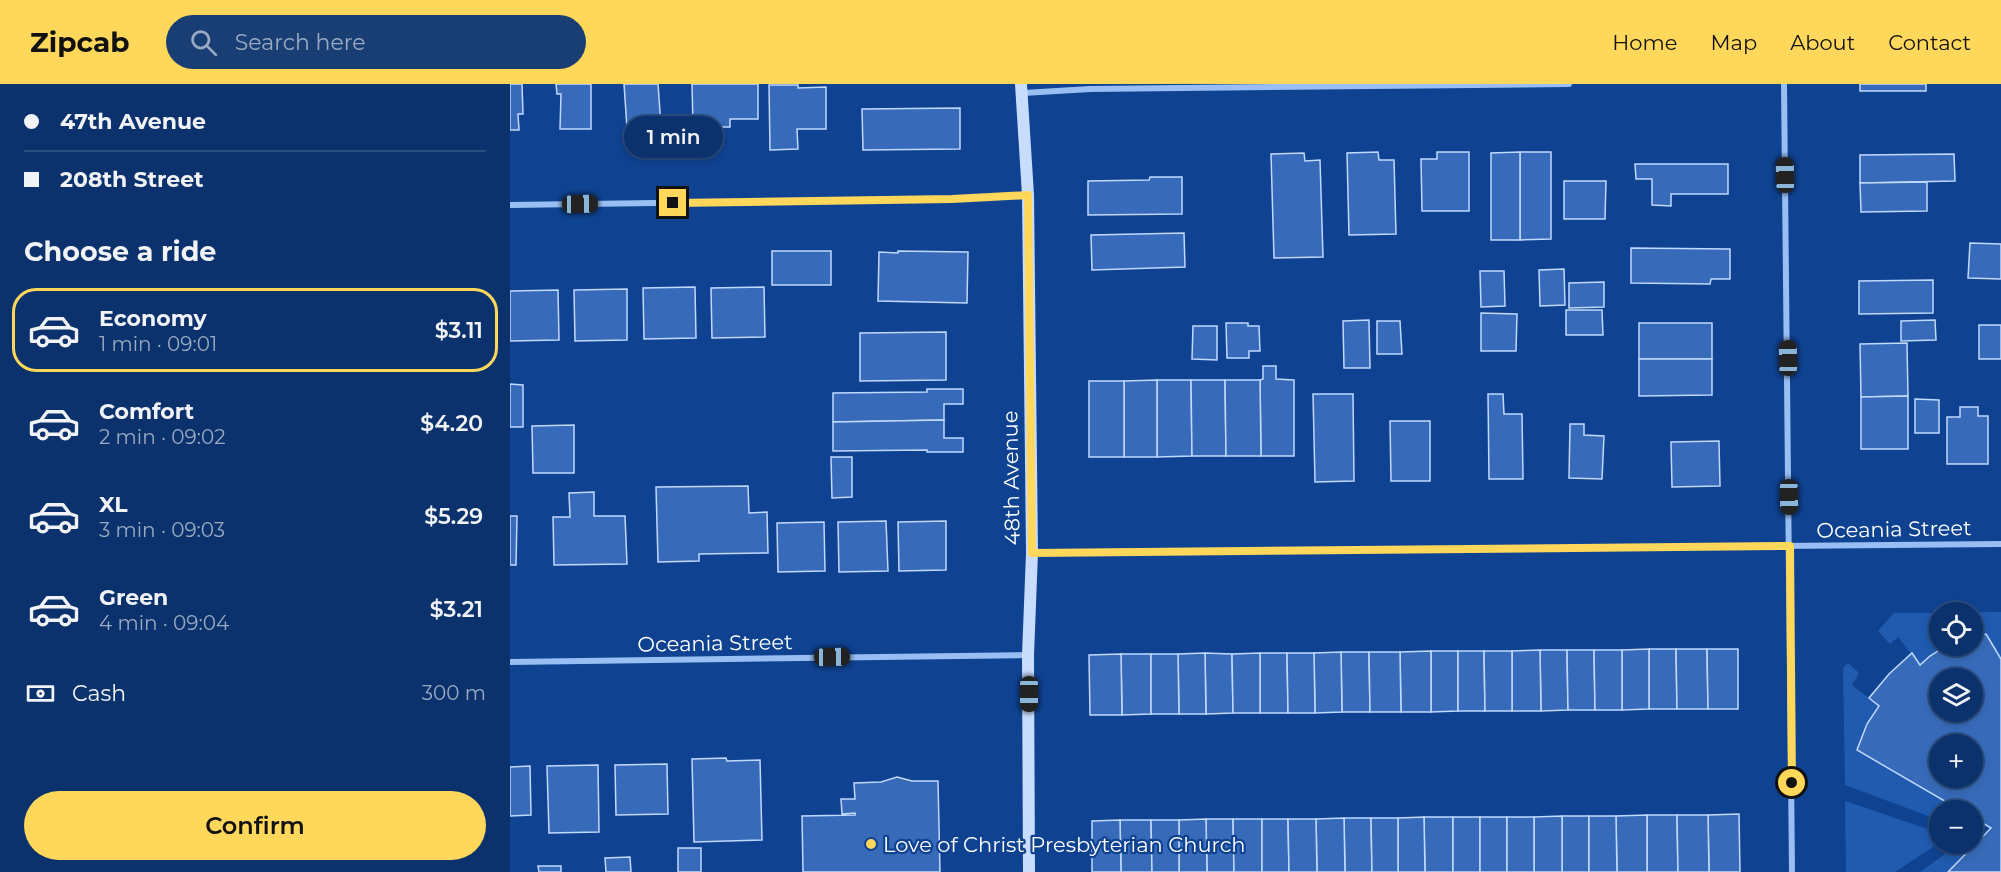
<!DOCTYPE html>
<html lang="en">
<head>
<meta charset="utf-8">
<style>
  body { margin:0; font-family:Montserrat,sans-serif; background:#193e74; color:#f1f3f6; height:100vh; display:flex; flex-direction:column; font-size:22px; white-space:nowrap }
  * { box-sizing:border-box; margin:0 }
  p { font-size:20px; color:#9aaac2 }
  .icon { flex:none; width:33px; height:33px; fill:none; stroke:currentColor; stroke-width:2; stroke-linecap:round; stroke-linejoin:round }
  .map { position:relative; flex:1; overflow:hidden }
  .details { display:flex; flex-direction:column; background:#0b326c; width:510px }
  .details>* { flex:none }
  .hud { display:grid; align-content:center; height:132px; padding:0 24px; background:#0b326c }
  .buttons { position:absolute; left:1419px; top:518px; display:grid; gap:12px }
  .buttons a { display:grid; place-items:center; width:54px; height:54px; border-radius:50%; background:#0b326c; box-shadow:0 3px 9px #0003,0 0 0 2px #2b4d7f; font-size:30px }
  .end { position:absolute; width:27px; height:27px; margin:-14px; border:8px solid #ffd75b; background:#111; box-shadow:0 0 0 3px #111 }
  .from { border-radius:50% }
  .bubble { position:absolute; height:42px; border-radius:21px; background:#0b326c; box-shadow:0 3px 9px #0003,0 0 0 2px #2b4d7f; font-size:20px; font-weight:600; line-height:42px; text-align:center }
  .car { position:absolute; width:18px; height:36px; margin:-18px -9px; border-radius:8px; box-shadow:0 0 4px 2px #0007; background:linear-gradient(#222 24%,#8ab4d8 0 40%,#222 0 76%,#8ab4d8 0 86%,#222 0) }
  .hud b { display:flex; align-items:center; gap:21px; height:57px; font-size:22px }
  .hud b+b { border-top:2px solid #2b4d7f }
  .hud i { width:15px; height:15px; background:#f1f3f6 }
  ul { padding:0; list-style:none }
  li { display:flex; align-items:center; gap:18px; height:84px; margin:0 12px 9px; padding:0 12px; border:3px solid transparent; border-radius:24px }
  li div { flex:1 }
  li b { display:block; font-size:22px }
  li em { font-style:normal; font-weight:600 }
  li.on { border-color:#ffd75b }
  li>.icon { width:54px; height:54px; stroke-width:1.5 }
  h2 { padding:0 24px; font-size:27px; line-height:72px }
  .pay { display:flex; align-items:center; gap:15px; height:66px; padding:0 24px; font-size:22px }
  .pay p { margin-inline-start:auto }
  .primary-button { display:flex; gap:12px; margin-top:auto; padding:12px 24px }
  .primary-button a { flex:1; height:69px; border-radius:36px; background:#ffd75b; color:#111; font-size:24px; font-weight:600; line-height:69px; text-align:center }
  header { display:flex; align-items:center; gap:36px; box-sizing:border-box; height:84px; padding:0 30px; background:#ffd75b; color:#111 }
  header strong { font-size:28px }
  nav { display:flex; gap:33px; margin-inline-start:auto; font-size:21px }
  .search { width:420px; height:54px; background:#193e74; display:flex; align-items:center; gap:15px; box-sizing:border-box; padding:0 21px; border-radius:33px; color:#9aaac2; font-size:22px }
  main { display:flex; flex:1; min-height:0 }
  .map>svg:first-child { display:block }
</style>
</head>
<body>
<header>
<strong>Zipcab</strong>
<div class="search"><svg class="icon" aria-label="search" viewBox="0 0 24 24"><circle cx="10" cy="10" r="6"/><path d="M15 15l6 6"/></svg>Search here</div>
<nav><a>Home</a><a>Map</a><a>About</a><a>Contact</a></nav>
</header>
<main>
<section class="details">
<div class="hud">
<b><i class="from"></i>47th Avenue</b>
<b><i></i>208th Street</b>
</div>
<h2>Choose a ride</h2>
<ul>
<li class="on"><svg class="icon" aria-label="car" viewBox="0 0 24 24"><path d="M5 17H2v-5l4-1 3-4h7l3 4 3 1v5h-3M9 17h6M6 11h13"/><circle cx="7" cy="17" r="2"/><circle cx="17" cy="17" r="2"/></svg><div><b>Economy</b><p>1 min · 09:01</p></div><em>$3.11</em></li>
<li><svg class="icon" aria-label="car" viewBox="0 0 24 24"><path d="M5 17H2v-5l4-1 3-4h7l3 4 3 1v5h-3M9 17h6M6 11h13"/><circle cx="7" cy="17" r="2"/><circle cx="17" cy="17" r="2"/></svg><div><b>Comfort</b><p>2 min · 09:02</p></div><em>$4.20</em></li>
<li><svg class="icon" aria-label="car" viewBox="0 0 24 24"><path d="M5 17H2v-5l4-1 3-4h7l3 4 3 1v5h-3M9 17h6M6 11h13"/><circle cx="7" cy="17" r="2"/><circle cx="17" cy="17" r="2"/></svg><div><b>XL</b><p>3 min · 09:03</p></div><em>$5.29</em></li>
<li><svg class="icon" aria-label="car" viewBox="0 0 24 24"><path d="M5 17H2v-5l4-1 3-4h7l3 4 3 1v5h-3M9 17h6M6 11h13"/><circle cx="7" cy="17" r="2"/><circle cx="17" cy="17" r="2"/></svg><div><b>Green</b><p>4 min · 09:04</p></div><em>$3.21</em></li>
</ul>
<div class="pay"><svg class="icon" aria-label="cash" viewBox="0 0 24 24"><path d="M3 7h18v10H3z"/><circle cx="12" cy="12" r="2"/></svg>Cash<p>300 m</p></div>
<div class="primary-button"><a>Confirm</a></div>
</section>
<div class="map">
<svg width="1491" height="788" viewBox="0 0 1491 788">
  <rect width="100%" height="100%" fill="#0f4290"/>
  <g fill="#205bb0">
    <polygon points="1462,528 1491,528 1491,575 1476,550 1463,552"/>
    <polygon points="1384,529 1429,529 1430,561 1437,561 1420,572 1410,581 1388,553 1380,560 1368,547"/>
    <polygon points="1338,579 1349,589 1342,601 1369,622 1357,640 1347,666 1450,726 1430,726 1429,736 1335,701 1333,584"/>
    <polygon points="1335,717 1418,745 1424,750 1423,763 1385,788 1336,788"/>
    <polygon points="1449,760 1456,767 1455,771 1438,788 1410,788"/>
  </g>
  <g fill="#376bb9" stroke="#c0d9fe" stroke-width="1.5" fill-rule="evenodd">
    <polygon points="0,0 12,0 13,30 8,30 9,46 0,46"/>
    <polygon points="46,0 81,0 81,45 50,45 51,10 47,10"/>
    <polygon points="114,0 148,0 151,42 117,44"/>
    <polygon points="182,0 248,0 248,35 220,35 220,43 183,43"/>
    <rect x="1350" y="0" width="66" height="7"/>
    <polygon points="259,1 288,1 288,4 316,3 316,45 287,45 288,65 260,66"/>
    <polygon points="450,24 450,65 353,66 352,25"/>
    <polygon points="868,68 869,76 884,76 886,150 839,151 837,69"/>
    <polygon points="927,68 959,68 959,127 912,127 911,75 927,75"/>
    <polygon points="1010,68 1041,68 1041,155 1010,156"/>
    <polygon points="1010,68 1010,156 981,156 981,69"/>
    <polygon points="794,69 795,77 810,76 813,173 764,174 761,70"/>
    <polygon points="1444,70 1445,97 1350,99 1350,71"/>
    <polygon points="1125,80 1218,80 1218,110 1161,110 1161,122 1142,121 1142,95 1126,95"/>
    <polygon points="640,93 672,93 672,130 578,131 578,97 639,96"/>
    <polygon points="1054,97 1096,97 1095,135 1054,135"/>
    <polygon points="1417,98 1417,127 1351,128 1350,99"/>
    <polygon points="674,149 675,183 582,186 581,151"/>
    <polygon points="1460,159 1491,160 1491,195 1458,194"/>
    <polygon points="1121,164 1220,165 1220,195 1201,195 1200,200 1121,199"/>
    <rect x="262" y="167" width="59" height="34"/>
    <polygon points="388,167 458,168 457,219 368,217 369,168 388,169"/>
    <polygon points="1054,185 1055,221 1030,222 1029,186"/>
    <polygon points="970,187 994,187 995,222 971,223"/>
    <polygon points="1423,196 1423,229 1349,230 1349,197"/>
    <polygon points="1094,198 1094,223 1059,224 1059,199"/>
    <polygon points="185,203 186,254 134,255 133,204"/>
    <polygon points="254,203 255,253 202,254 201,204"/>
    <polygon points="117,205 117,256 65,257 64,206"/>
    <polygon points="48,206 49,256 0,257 0,207"/>
    <polygon points="1056,226 1092,226 1093,251 1056,251"/>
    <polygon points="971,229 1007,230 1006,267 971,267"/>
    <polygon points="859,236 860,284 834,284 833,237"/>
    <polygon points="1425,236 1426,256 1391,257 1391,237"/>
    <polygon points="867,237 890,237 892,270 867,270"/>
    <polygon points="716,239 738,239 738,242 749,242 750,267 739,267 739,274 717,274"/>
    <rect x="1129" y="239" width="73" height="36"/>
    <rect x="1469" y="241" width="22" height="34"/>
    <polygon points="683,242 707,242 707,276 682,275"/>
    <polygon points="436,248 436,296 350,297 350,249"/>
    <polygon points="1397,259 1398,312 1351,313 1350,260"/>
    <polygon points="1129,275 1202,275 1202,311 1129,312"/>
    <polygon points="753,282 766,282 766,295 784,296 784,372 751,372 750,296 753,295"/>
    <polygon points="647,296 681,296 682,372 647,373"/>
    <polygon points="647,296 647,373 614,373 614,297"/>
    <polygon points="681,296 715,296 716,372 682,372"/>
    <polygon points="715,296 750,296 751,372 716,372"/>
    <rect x="579" y="297" width="35" height="76"/>
    <polygon points="0,300 13,301 13,343 0,343"/>
    <polygon points="417,305 453,305 453,320 434,320 434,336 323,338 323,309 417,308"/>
    <polygon points="803,310 843,310 844,397 805,398"/>
    <polygon points="978,310 993,310 994,330 1012,330 1013,395 979,395"/>
    <polygon points="1398,312 1398,365 1351,365 1351,313"/>
    <polygon points="1405,315 1429,316 1429,349 1405,349"/>
    <polygon points="1450,323 1468,323 1468,332 1478,332 1478,380 1437,380 1437,333 1450,333"/>
    <polygon points="434,336 434,354 453,354 453,368 417,368 417,366 323,367 323,338"/>
    <polygon points="880,337 920,337 920,397 881,397"/>
    <polygon points="1060,340 1074,340 1074,351 1094,352 1092,395 1059,394"/>
    <polygon points="64,341 64,389 23,389 22,342"/>
    <polygon points="1209,357 1210,402 1162,403 1161,358"/>
    <polygon points="321,373 342,373 342,413 322,414"/>
    <polygon points="238,402 239,429 257,428 258,469 189,470 189,477 148,478 146,403"/>
    <polygon points="84,408 84,432 115,432 117,480 44,481 43,433 60,433 59,409"/>
    <polygon points="0,432 7,432 6,481 0,481"/>
    <polygon points="376,437 378,487 329,488 328,438"/>
    <polygon points="436,437 436,486 389,487 388,438"/>
    <polygon points="314,438 315,487 268,488 267,439"/>
    <path d="M1476,550L1491,575V788H1438L1481,744L1462,733V726H1450L1347,666L1357,640L1369,622L1359,614L1379,590L1402,569L1410,581L1420,572L1437,561H1462V552ZM1430,594H1462V627H1430ZM1430,660H1462V693H1430Z"/>
    <polygon points="1139,565 1166,565 1167,625 1139,625"/>
    <polygon points="1139,565 1139,625 1112,626 1112,566"/>
    <polygon points="1166,565 1197,565 1198,625 1167,625"/>
    <polygon points="1197,565 1228,565 1228,625 1198,625"/>
    <polygon points="1030,566 1057,566 1058,626 1031,627"/>
    <polygon points="1030,566 1031,627 1002,627 1002,567"/>
    <polygon points="1057,566 1084,566 1085,626 1058,626"/>
    <polygon points="1084,566 1112,566 1112,626 1085,626"/>
    <polygon points="921,567 948,567 948,627 921,628"/>
    <polygon points="921,567 921,628 891,628 890,568"/>
    <polygon points="948,567 974,567 975,627 948,627"/>
    <polygon points="974,567 1002,567 1002,627 975,627"/>
    <polygon points="831,568 859,568 860,628 832,628"/>
    <polygon points="831,568 832,628 805,629 804,569"/>
    <polygon points="859,568 890,568 891,628 860,628"/>
    <polygon points="695,569 722,570 723,629 696,630"/>
    <polygon points="695,569 696,630 669,630 668,570"/>
    <polygon points="750,569 777,569 778,629 750,629"/>
    <polygon points="750,569 750,629 723,629 722,570"/>
    <polygon points="777,569 804,569 805,629 778,629"/>
    <polygon points="611,570 641,570 641,630 612,631"/>
    <polygon points="611,570 612,631 580,631 579,571"/>
    <polygon points="641,570 668,570 669,630 641,630"/>
    <polygon points="216,674 217,677 250,676 252,756 184,758 182,675"/>
    <polygon points="157,680 158,730 106,731 105,681"/>
    <polygon points="88,681 89,748 39,749 37,682"/>
    <polygon points="20,682 21,731 0,732 0,683"/>
    <polygon points="387,693 402,697 428,697 430,788 293,788 292,732 345,731 345,729 332,730 331,715 345,715 344,699 371,698"/>
    <polygon points="1229,730 1230,788 1199,788 1198,731"/>
    <polygon points="1137,731 1167,731 1168,788 1137,788"/>
    <polygon points="1137,731 1137,788 1107,788 1106,732"/>
    <polygon points="1167,731 1198,731 1199,788 1168,788"/>
    <rect x="1052" y="732" width="27" height="56"/>
    <polygon points="1052,732 1052,788 1024,788 1024,733"/>
    <polygon points="1079,732 1106,732 1107,788 1079,788"/>
    <polygon points="914,733 943,733 943,788 915,788"/>
    <polygon points="914,733 915,788 888,788 888,734"/>
    <rect x="943" y="733" width="27" height="55"/>
    <rect x="970" y="733" width="27" height="55"/>
    <rect x="997" y="733" width="27" height="55"/>
    <polygon points="834,734 861,734 862,788 835,788"/>
    <polygon points="834,734 835,788 807,788 806,735"/>
    <polygon points="861,734 888,734 888,788 862,788"/>
    <polygon points="696,735 723,735 724,788 697,788"/>
    <polygon points="696,735 697,788 669,788 669,736"/>
    <polygon points="723,735 752,735 752,788 724,788"/>
    <polygon points="752,735 778,735 779,788 752,788"/>
    <polygon points="778,735 806,735 807,788 779,788"/>
    <polygon points="610,736 641,736 642,788 611,788"/>
    <polygon points="610,736 611,788 582,788 582,737"/>
    <polygon points="641,736 669,736 669,788 642,788"/>
    <rect x="168" y="764" width="23" height="24"/>
    <polygon points="120,773 121,788 96,788 95,774"/>
    <polygon points="28,782 51,782 51,788 29,788"/>
  </g>
  <g fill="none" stroke-linecap="round" stroke-linejoin="round">
    <g stroke="#98bef3" stroke-width="6">
      <polyline points="1274,0 1282,788"/>
      <polyline points="513,9 580,5 1059,0"/>
      <polyline points="0,121 442,115 518,111"/>
      <polyline points="522,469 1491,460"/>
      <polyline points="0,578 518,571"/>
    </g>
    <polyline stroke="#c8dcfd" stroke-width="12" points="511,0 518,111 522,469 518,571 519,788"/>
  </g>
  <g fill="none" stroke-linecap="round" stroke-linejoin="round">
    <polyline stroke="#ffd75b" stroke-width="8" points="163,119 442,115 518,111 522,469 1280,462 1282,699"/>
  </g>
  <circle fill="#ffd75b" stroke="#0f4290" stroke-width="2" cx="361" cy="760" r="6"/>
  <g text-anchor="middle" dominant-baseline="central" stroke-width="4.5" stroke-linejoin="round" paint-order="stroke">
    <g font-size="21" fill="#fff" stroke="#0f4290">
      <text transform="translate(501 394) rotate(-91)">48th Avenue</text>
      <text transform="translate(1384 445) rotate(-1)">Oceania Street</text>
      <text transform="translate(205 559) rotate(-1)">Oceania Street</text>
    </g>
    <g font-size="21" fill="#fff" stroke="#0f4290" text-anchor="start">
      <text x="373" y="760">Love of Christ Presbyterian Church</text>
    </g>
  </g>
</svg>
<div class="buttons">
<a><svg class="icon" aria-label="locate" viewBox="0 0 24 24"><circle cx="12" cy="12" r="6"/><path d="M12 2v4M12 18v4M2 12h4M18 12h4"/></svg></a>
<a><svg class="icon" aria-label="layers" viewBox="0 0 24 24"><path d="M12 4l9 5-9 5-9-5zM3 14l9 5 9-5"/></svg></a>
<a>+</a>
<a>−</a>
</div>
<i class="end from" style="left:1282px;top:699px"></i>
<i class="end" style="left:163px;top:119px"></i>
<div class="bubble" style="left:114px;top:32px;width:99px">1 min</div>
<i class="car" style="left:1275px;top:91px;rotate:359deg"></i>
<i class="car" style="left:70px;top:120px;rotate:89deg"></i>
<i class="car" style="left:1278px;top:274px;rotate:359deg"></i>
<i class="car" style="left:1279px;top:413px;rotate:179deg"></i>
<i class="car" style="left:322px;top:573px;rotate:89deg"></i>
<i class="car" style="left:519px;top:610px;rotate:180deg"></i>
</div>
</main>
</body>
</html>
